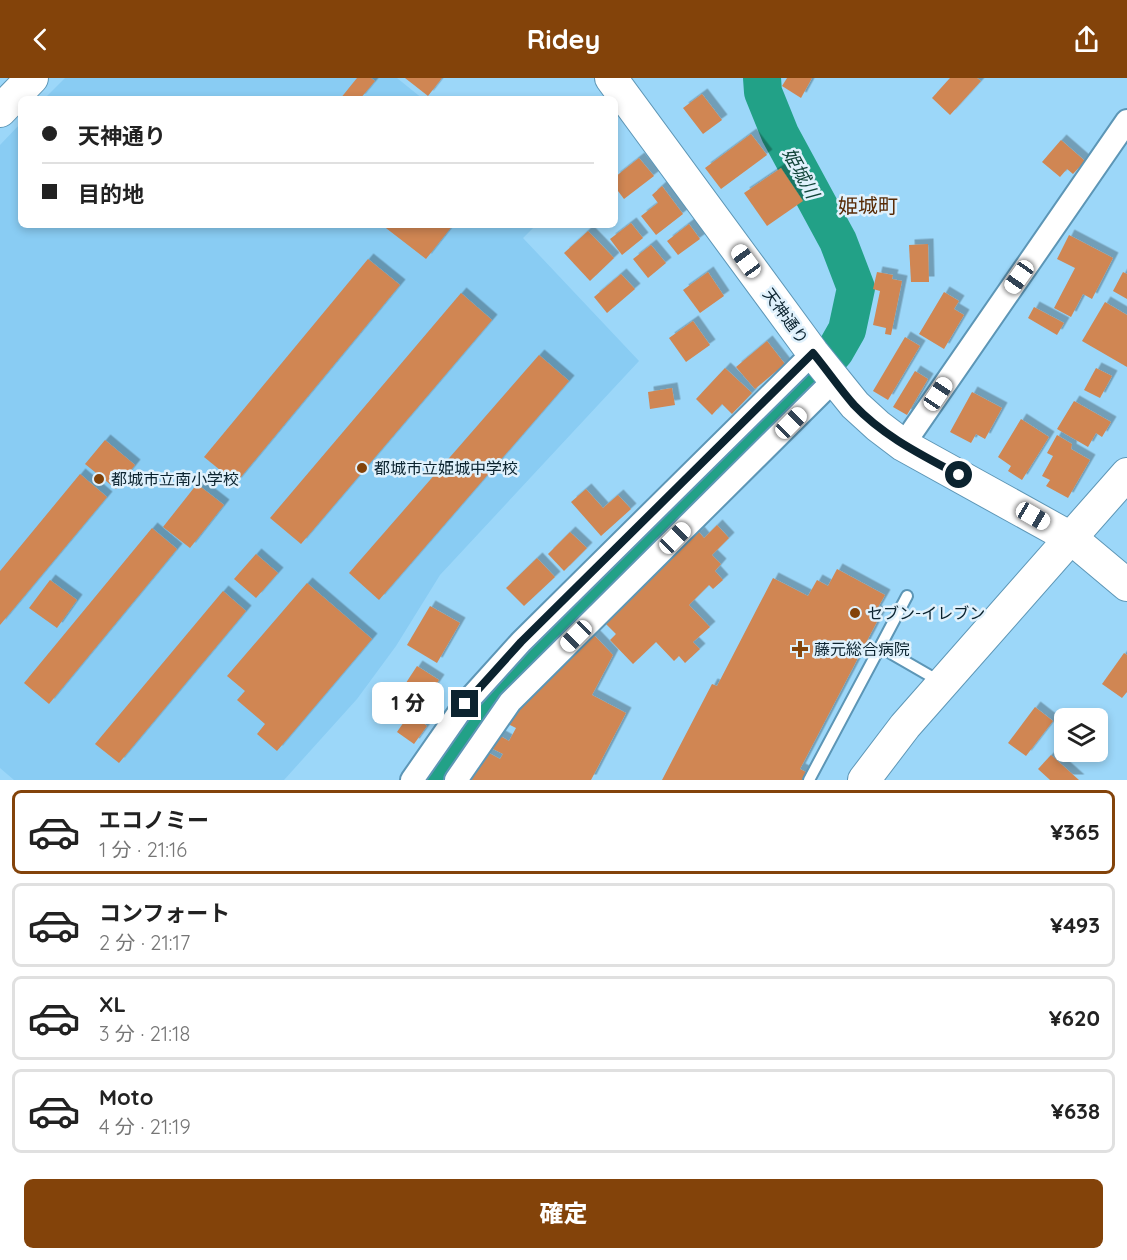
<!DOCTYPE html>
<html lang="ja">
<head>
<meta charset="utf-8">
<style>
  body { margin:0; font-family:Quicksand,"Noto Sans JP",sans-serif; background:#f2f2f2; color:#222; height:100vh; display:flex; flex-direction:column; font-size:22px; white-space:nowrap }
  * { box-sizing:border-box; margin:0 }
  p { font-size:20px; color:#767676 }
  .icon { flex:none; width:33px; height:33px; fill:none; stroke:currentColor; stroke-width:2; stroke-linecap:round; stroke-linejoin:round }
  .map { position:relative; height:702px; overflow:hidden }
  .panel { display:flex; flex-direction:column; background:#fff; flex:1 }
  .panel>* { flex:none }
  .banner { position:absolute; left:18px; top:18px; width:600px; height:132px; border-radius:9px; box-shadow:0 3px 9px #0003; display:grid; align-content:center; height:132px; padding:0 24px; background:#fff }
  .fabs { position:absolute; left:1054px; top:630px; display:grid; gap:12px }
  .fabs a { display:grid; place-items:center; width:54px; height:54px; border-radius:9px; background:#fff; box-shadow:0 3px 9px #0003; font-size:30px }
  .end { position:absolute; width:27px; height:27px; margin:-14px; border:8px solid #0b232f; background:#fff; box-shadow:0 0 0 3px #fff }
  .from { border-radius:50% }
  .bubble { position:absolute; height:42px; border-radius:9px; background:#fff; box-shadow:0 3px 9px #0003; font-size:20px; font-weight:800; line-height:42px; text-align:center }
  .car { position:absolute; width:18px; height:36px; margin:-18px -9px; border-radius:8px; box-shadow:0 0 4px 2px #0007; background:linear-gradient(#fff 24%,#345 0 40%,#fff 0 76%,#345 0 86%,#fff 0) }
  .banner b { display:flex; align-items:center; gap:21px; height:57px; font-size:22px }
  .banner b+b { border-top:2px solid #e0e0e0 }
  .banner i { width:15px; height:15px; background:#222 }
  ul { padding:10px 0 0; list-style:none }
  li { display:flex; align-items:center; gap:18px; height:84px; margin:0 12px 9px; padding:0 12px; border:3px solid #e0e0e0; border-radius:9px }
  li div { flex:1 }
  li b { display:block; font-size:22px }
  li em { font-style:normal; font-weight:800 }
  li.selected { border-color:#83430a }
  li>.icon { width:54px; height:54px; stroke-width:1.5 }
  .primary-button { display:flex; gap:12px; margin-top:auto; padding:12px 24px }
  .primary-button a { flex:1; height:69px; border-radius:9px; background:#83430a; color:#fff; font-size:24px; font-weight:800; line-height:69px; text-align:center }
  header { display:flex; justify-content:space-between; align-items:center; height:78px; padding:0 24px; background:#83430a; color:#fff; font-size:27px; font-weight:800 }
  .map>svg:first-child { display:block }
</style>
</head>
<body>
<header><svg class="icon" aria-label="back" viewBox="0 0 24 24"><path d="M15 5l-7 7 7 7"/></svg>Ridey<svg class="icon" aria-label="share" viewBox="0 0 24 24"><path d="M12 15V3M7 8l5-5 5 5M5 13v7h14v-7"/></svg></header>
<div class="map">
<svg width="1127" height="702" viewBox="0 0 1127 702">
  <defs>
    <filter id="shadow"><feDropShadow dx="5.5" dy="-5.5" stdDeviation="0" flood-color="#0004"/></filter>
  </defs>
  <rect width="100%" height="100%" fill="#9cd7f9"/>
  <g fill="#89ccf3">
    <polygon points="65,0 397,0 423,21 44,21"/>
    <polygon points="21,45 21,147 536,147 523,160 639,283 440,497 396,568 357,621 284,702 14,702 0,690 0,67"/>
  </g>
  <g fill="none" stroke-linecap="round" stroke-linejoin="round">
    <polyline stroke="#22a187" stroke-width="38" points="429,702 487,623 615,492 797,317 835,273 847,252 856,210 838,163 780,56 763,14 762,0"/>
  </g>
  <g fill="#d08653" filter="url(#shadow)">
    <polygon points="357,0 371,0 375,3 360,21 340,21"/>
    <polygon points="405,0 442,0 428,18"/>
    <polygon points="787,0 812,0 801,20 782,8"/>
    <polygon points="950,0 977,0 981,3 950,37 932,20"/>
    <polygon points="702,16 722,42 703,56 683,30"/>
    <polygon points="751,56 767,77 721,111 705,90"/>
    <polygon points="1061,62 1085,83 1073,96 1067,91 1060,99 1042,84"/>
    <polygon points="639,80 654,98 624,121 615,109 615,99"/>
    <polygon points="781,90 803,123 767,148 744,115"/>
    <polygon points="662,108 683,136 656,157 641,138 658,125 652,117"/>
    <polygon points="631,145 643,160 622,177 610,161"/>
    <polygon points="689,146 700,161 678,177 667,163"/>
    <polygon points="382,147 453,147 426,181"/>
    <polygon points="588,153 614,180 590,203 564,175"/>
    <polygon points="1069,157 1113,180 1092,221 1083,216 1071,239 1054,230 1075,190 1057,181"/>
    <polygon points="928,166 929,204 911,204 909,167"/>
    <polygon points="651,167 666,185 648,200 633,181"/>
    <polygon points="368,181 400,207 236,405 204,379"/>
    <polygon points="708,194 724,218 700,235 683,212"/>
    <polygon points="877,194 893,197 892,201 902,203 891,257 885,256 886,250 873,247 880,213 873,211"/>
    <polygon points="1123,194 1127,196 1127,221 1113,213"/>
    <polygon points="621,196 635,211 607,235 594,219"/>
    <polygon points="944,214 959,223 954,231 964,237 944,271 919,256"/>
    <polygon points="461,215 492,242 301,466 270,440"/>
    <polygon points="1105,224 1127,237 1127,289 1082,263"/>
    <polygon points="1034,229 1064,245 1057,257 1028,240"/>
    <polygon points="693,243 710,267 686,284 669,260"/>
    <polygon points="905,259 920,268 888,322 873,313"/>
    <polygon points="767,263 785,286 755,311 736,289"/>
    <polygon points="539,277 569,303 379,522 349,495"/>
    <polygon points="725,290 752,315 732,336 722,326 712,337 696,321"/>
    <polygon points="1096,290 1112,298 1100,320 1084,312"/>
    <polygon points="915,293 928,301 907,337 893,329"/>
    <polygon points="672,310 675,327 650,331 648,314"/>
    <polygon points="972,314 1002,330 985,361 976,356 971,365 950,354"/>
    <polygon points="1074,323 1111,344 1102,359 1096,355 1088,369 1057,351"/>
    <polygon points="1021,341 1049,359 1022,402 1008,393 1011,388 998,379"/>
    <polygon points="1057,357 1072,366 1071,371 1090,382 1068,420 1046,408 1050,402 1042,398 1053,378 1047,375"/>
    <polygon points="105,362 135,387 116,411 85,386"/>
    <polygon points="80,396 107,419 0,547 0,493"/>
    <polygon points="197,406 224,427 190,470 163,449"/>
    <polygon points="586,411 603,430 618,417 631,431 601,458 571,424"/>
    <polygon points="717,447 729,460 712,477 721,486 715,493 723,502 713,511 709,507 689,527 710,549 693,564 700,571 685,585 679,578 674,583 656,564 633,586 610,562 616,556 602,542 692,456 695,458 699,454 704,460"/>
    <polygon points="152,450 177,471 49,626 24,605"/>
    <polygon points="570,454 587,470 564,493 548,476"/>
    <polygon points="256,476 278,495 256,520 234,501"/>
    <polygon points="537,480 555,499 524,528 506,510"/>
    <polygon points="837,491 885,517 876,533 881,536 800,691 808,695 804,702 662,702 712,606 717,608 773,500 808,518 817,502 828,508"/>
    <polygon points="50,502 77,522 57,550 29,530"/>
    <polygon points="307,505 372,561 277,673 257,656 265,646 237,622 245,613 227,598"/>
    <polygon points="223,513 246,533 119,685 95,666"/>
    <polygon points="430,528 460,545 437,585 407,567"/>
    <polygon points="593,556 613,577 592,617 626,635 591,702 466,702 475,685 480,688 487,674 500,681 503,676 487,668 493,654 509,663 516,650 502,643"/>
    <polygon points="1124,575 1127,577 1127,614 1122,620 1102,606"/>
    <polygon points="417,588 439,602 421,629 400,614"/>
    <polygon points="1035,629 1053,643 1026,678 1008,665"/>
    <polygon points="410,635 427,648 414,666 397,654"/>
    <polygon points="1051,677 1079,702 1050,702 1038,691"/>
  </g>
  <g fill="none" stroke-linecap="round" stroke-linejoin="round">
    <defs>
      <g id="lane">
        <polyline points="880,569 907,518"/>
        <polyline points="809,702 880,569 939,603"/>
      </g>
      <g id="street">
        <polyline points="903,367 1127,43"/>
        <polyline points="412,702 465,626 521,564 813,275"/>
        <polyline points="456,702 510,624 835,301"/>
      </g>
      <g id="secondary">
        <polyline points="611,0 813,275 855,327 878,348 903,367 1071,460 1127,507"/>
        <polyline points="0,33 32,0"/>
        <polyline points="864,702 905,648 1127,396"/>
      </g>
    </defs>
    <use href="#lane" stroke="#5d96b6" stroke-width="14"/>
    <use href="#street" stroke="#5d96b6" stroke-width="26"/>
    <use href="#secondary" stroke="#5d96b6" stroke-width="34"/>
    <use href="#lane" stroke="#fff" stroke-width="10"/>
    <use href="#street" stroke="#fff" stroke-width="22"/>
    <use href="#secondary" stroke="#fff" stroke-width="32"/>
  </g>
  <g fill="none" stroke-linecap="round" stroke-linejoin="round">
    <path stroke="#0b232f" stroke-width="8" d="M465,626L521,564L813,275C827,292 840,311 854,327C883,358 922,377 959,397"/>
  </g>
  <g fill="#83430a" stroke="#e0f1fc" stroke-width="2">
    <circle cx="362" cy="390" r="6"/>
    <circle cx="99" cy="401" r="6"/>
    <circle cx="855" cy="535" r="6"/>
    <path d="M797 562h6v6h6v6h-6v6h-6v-6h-6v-6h6z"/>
  </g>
  <g text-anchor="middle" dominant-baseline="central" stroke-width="5" stroke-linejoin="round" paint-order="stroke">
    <g font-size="16" fill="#0b232f" stroke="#e0f1fc">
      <text transform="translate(786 238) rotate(54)">天神通り</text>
    </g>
    <g font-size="16" fill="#0b232f" stroke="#e0f1fc" text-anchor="start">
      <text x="374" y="390">都城市立姫城中学校</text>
      <text x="111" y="401">都城市立南小学校</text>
      <text x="867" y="535">セブン-イレブン</text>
      <text x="814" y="571">藤元総合病院</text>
    </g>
    <g font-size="18" font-style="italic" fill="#114438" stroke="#e0f1fc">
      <text transform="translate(801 95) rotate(61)">姫城川</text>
    </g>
    <g font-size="20" fill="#582b06" stroke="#e0f1fc">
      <text x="868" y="127">姫城町</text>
    </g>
  </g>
</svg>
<div class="fabs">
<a><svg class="icon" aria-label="layers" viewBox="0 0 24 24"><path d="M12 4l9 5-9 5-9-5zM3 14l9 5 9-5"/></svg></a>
</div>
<i class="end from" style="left:959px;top:397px"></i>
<i class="end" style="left:465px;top:626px"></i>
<div class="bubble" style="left:372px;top:604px;width:72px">1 分</div>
<i class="car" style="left:746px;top:183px;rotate:324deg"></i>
<i class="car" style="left:1019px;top:199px;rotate:215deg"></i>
<i class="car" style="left:938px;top:316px;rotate:34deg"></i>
<i class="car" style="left:791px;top:345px;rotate:45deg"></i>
<i class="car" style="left:1033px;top:438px;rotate:120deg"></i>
<i class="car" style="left:675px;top:460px;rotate:45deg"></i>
<i class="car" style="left:576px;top:558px;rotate:225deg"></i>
<div class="banner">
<b><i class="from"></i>天神通り</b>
<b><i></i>目的地</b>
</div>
</div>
<section class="panel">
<ul>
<li class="selected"><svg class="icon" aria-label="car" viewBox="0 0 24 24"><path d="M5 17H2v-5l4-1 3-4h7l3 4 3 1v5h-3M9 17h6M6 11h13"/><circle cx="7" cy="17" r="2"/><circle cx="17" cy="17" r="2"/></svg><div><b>エコノミー</b><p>1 分 · 21:16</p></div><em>¥365</em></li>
<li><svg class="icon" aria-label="car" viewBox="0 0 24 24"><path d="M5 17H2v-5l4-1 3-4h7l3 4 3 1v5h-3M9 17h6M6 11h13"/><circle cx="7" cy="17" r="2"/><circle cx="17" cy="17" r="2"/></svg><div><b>コンフォート</b><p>2 分 · 21:17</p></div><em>¥493</em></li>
<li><svg class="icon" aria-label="car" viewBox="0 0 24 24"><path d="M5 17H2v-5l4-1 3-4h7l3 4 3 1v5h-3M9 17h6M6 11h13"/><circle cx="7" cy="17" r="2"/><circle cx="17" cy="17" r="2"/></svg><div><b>XL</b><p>3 分 · 21:18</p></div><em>¥620</em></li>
<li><svg class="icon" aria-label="car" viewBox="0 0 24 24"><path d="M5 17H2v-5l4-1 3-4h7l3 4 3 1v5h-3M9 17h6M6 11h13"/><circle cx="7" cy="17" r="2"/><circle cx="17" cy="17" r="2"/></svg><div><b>Moto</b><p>4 分 · 21:19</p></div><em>¥638</em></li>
</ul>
<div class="primary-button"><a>確定</a></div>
</section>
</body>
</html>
